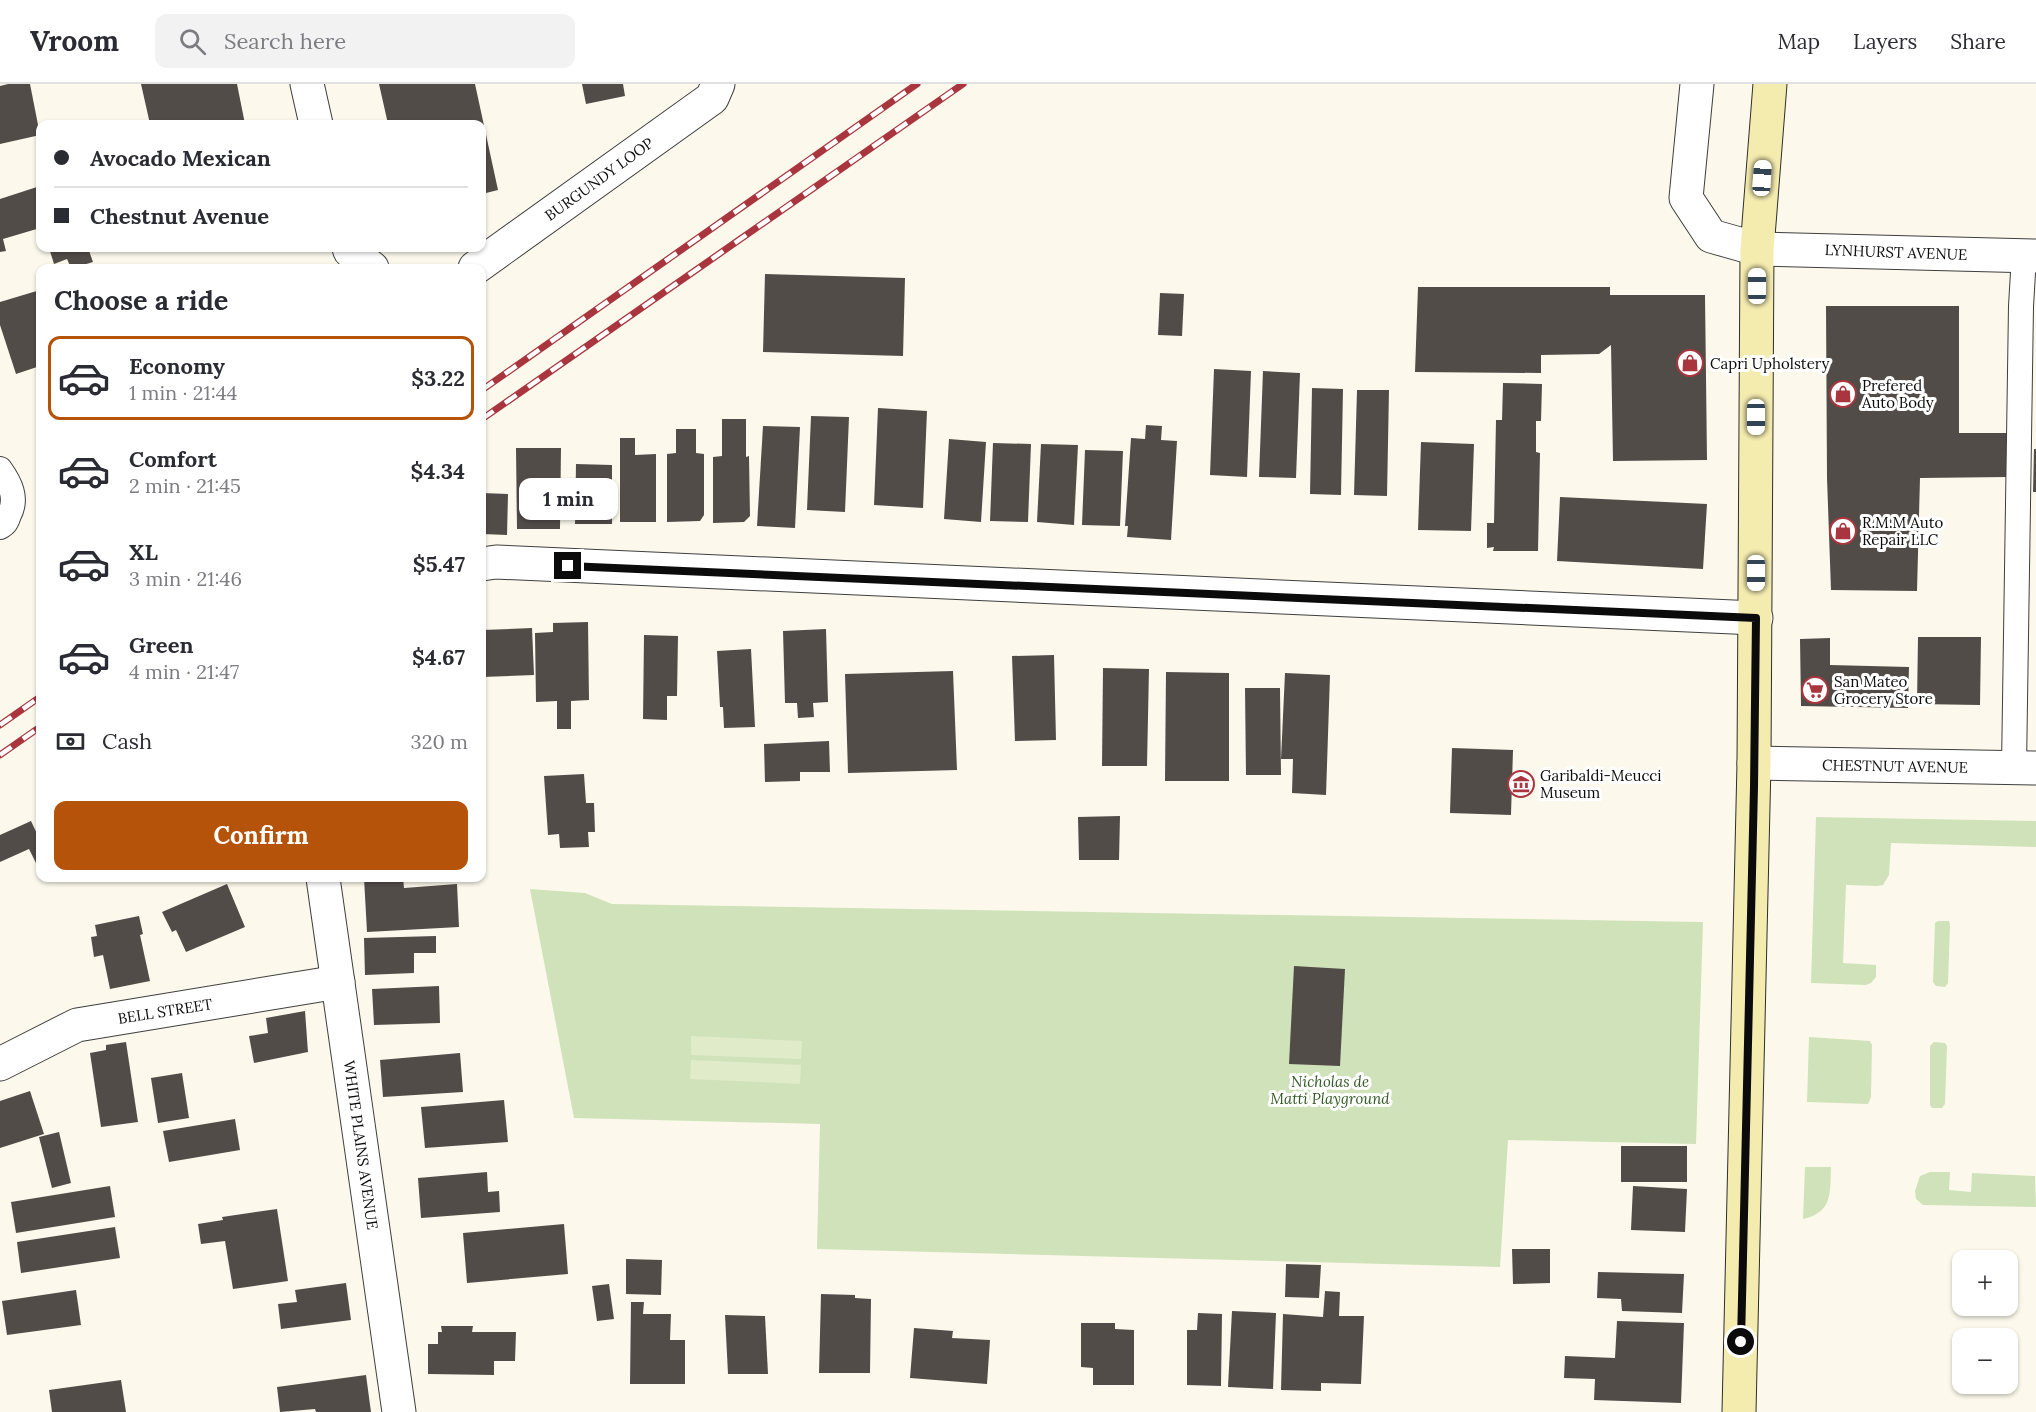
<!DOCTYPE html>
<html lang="en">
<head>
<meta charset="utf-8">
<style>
  body { margin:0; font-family:Lora,serif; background:#f2f2f3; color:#2b2b33; height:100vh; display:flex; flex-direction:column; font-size:22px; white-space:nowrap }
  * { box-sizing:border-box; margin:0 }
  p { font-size:20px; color:#7c7c81 }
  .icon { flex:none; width:33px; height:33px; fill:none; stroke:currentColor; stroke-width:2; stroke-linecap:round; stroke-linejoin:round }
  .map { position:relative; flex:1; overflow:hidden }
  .side { position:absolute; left:36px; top:180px; width:450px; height:618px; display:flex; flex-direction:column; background:#fff; border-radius:12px; box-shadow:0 2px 4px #0004 }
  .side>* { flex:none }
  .guide { position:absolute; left:36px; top:36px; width:450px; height:132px; border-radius:12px; box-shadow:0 2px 4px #0004; display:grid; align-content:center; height:132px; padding:0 18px; background:#fff }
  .controls { position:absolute; left:1952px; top:1166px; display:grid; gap:12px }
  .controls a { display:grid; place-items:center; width:66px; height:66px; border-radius:12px; background:#fff; box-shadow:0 2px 4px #0004; font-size:30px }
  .end { position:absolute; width:27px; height:27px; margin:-14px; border:8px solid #0b0b0b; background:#fff; box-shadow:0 0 0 3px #fff }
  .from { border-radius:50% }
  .bubble { position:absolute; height:42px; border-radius:12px; background:#fff; box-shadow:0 2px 4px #0004; font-size:20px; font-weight:700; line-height:42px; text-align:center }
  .car { position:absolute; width:18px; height:36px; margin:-18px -9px; border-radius:8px; box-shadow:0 0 4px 2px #0007; background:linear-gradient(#fff 24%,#345 0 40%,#fff 0 76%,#345 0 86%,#fff 0) }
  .guide b { display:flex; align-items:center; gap:21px; height:57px; font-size:22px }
  .guide b+b { border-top:2px solid #e1e1e2 }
  .guide i { width:15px; height:15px; background:#2b2b33 }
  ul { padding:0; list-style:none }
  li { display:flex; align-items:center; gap:18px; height:84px; margin:0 12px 9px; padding:0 6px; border:3px solid transparent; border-radius:12px }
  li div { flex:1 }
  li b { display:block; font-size:22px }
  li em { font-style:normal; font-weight:700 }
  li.active { border-color:#b45309 }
  li>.icon { width:54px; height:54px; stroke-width:1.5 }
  h2 { padding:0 18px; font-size:27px; line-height:72px }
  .pay { display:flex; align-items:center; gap:15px; height:66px; padding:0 18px; font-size:22px }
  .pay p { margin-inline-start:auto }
  .primary-button { display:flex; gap:12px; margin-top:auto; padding:12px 18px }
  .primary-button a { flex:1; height:69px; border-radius:12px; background:#b45309; color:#fff; font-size:24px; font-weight:700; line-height:69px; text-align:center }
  header { display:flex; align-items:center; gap:36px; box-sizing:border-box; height:84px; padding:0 30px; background:#fff; border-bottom:2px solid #e1e1e2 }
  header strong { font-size:28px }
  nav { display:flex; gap:33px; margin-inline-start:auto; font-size:21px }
  .search { width:420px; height:54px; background:#f2f2f3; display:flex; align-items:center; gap:15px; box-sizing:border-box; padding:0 21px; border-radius:12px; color:#7c7c81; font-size:22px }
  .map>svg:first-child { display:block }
</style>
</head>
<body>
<header>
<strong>Vroom</strong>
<div class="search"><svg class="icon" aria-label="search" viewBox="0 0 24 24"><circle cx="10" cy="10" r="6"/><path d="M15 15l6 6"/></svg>Search here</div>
<nav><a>Map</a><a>Layers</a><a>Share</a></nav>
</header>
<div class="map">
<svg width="2036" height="1328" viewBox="0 0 2036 1328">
  <rect width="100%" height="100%" fill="#fcf9ec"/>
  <g fill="#d0e2ba">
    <polygon points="1816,733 2036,737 2036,763 1891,759 1889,791 1883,801 1877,802 1846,801 1843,879 1876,881 1876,893 1871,899 1866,901 1811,899"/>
    <polygon points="530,805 585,809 612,820 1703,838 1696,1060 1508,1056 1500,1183 817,1165 820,1040 574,1034"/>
    <polygon points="1938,837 1949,837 1950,841 1948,899 1945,903 1936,902 1933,898 1935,839"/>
    <polygon points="1809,953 1870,957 1872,961 1871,1013 1868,1020 1807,1018"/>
    <polygon points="1934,958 1945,959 1947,962 1945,1020 1942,1024 1932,1024 1930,1021 1930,962"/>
    <path d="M1805,1083H1831C1830,1108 1833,1129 1803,1135Z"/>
    <polygon points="1930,1088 1950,1088 1949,1106 1971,1108 1972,1089 2035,1092 2036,1123 1923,1121 1916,1115 1915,1107 1920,1092"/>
  </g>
  <g fill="#e0ebca">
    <polygon points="691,952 802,957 801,975 691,971"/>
    <polygon points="691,976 801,981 800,1000 690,995"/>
  </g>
  <g fill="#524c49">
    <polygon points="8,0 30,0 40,51 0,60 0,2"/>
    <polygon points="141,0 237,0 245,40 150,40"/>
    <polygon points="379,0 475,0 498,106 482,110 482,40 388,40"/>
    <polygon points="582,0 623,0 625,12 586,20"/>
    <polygon points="40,102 40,119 36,120 40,134 40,144 3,155 6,167 0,168 0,115"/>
    <polygon points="49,164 88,164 93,178 73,184 71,184 67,175 54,180"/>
    <polygon points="765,190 905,194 903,272 763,268"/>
    <polygon points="1418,203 1610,203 1610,211 1705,211 1707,376 1613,377 1611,261 1599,270 1541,271 1541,289 1415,288"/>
    <polygon points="40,206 40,282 16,290 0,241 0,218"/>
    <polygon points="1160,209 1184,210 1182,252 1158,251"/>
    <polygon points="1826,222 1959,222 1959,349 2007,349 2008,393 1920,394 1917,507 1831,506 1827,394"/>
    <polygon points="1214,285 1251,287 1247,393 1210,391"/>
    <polygon points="1263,287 1300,289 1296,394 1259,393"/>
    <polygon points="1503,299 1542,300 1541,337 1536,337 1536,368 1540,369 1538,467 1493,467 1494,463 1487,464 1487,439 1494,439 1496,336 1502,336"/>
    <polygon points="1312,304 1343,305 1341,411 1310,410"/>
    <polygon points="1357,306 1389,306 1387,412 1354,411"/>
    <polygon points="878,324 927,327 923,424 874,421"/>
    <polygon points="811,332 849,333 845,428 807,426"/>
    <polygon points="722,335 746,335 746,373 749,372 750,432 744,438 713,439 713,373 722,372"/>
    <polygon points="1146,341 1162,342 1161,356 1177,357 1171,456 1127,453 1128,442 1125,442 1131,354 1145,355"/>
    <polygon points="763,342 800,343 795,444 757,442"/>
    <polygon points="676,345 696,345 696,369 704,370 704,431 700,437 667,438 667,370 676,369"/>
    <polygon points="620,354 635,354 635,371 656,370 656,438 620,438"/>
    <polygon points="949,355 986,358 981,438 944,435"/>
    <polygon points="1421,358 1474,360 1471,447 1418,446"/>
    <polygon points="993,359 1031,360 1028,438 990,437"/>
    <polygon points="1041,360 1078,361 1074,441 1037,438"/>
    <polygon points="516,364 561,364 560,445 517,445"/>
    <polygon points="2034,365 2036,365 2036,408 2033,408"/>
    <polygon points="1085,366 1123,367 1120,442 1082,441"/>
    <polygon points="576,380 612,381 612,440 575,440"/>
    <polygon points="482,409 508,410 507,451 482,450"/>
    <polygon points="1560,413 1707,420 1703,485 1557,477"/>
    <polygon points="588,538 589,616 571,617 571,645 557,645 557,617 536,618 535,549 553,548 553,539"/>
    <polygon points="532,544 534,591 482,593 482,546"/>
    <polygon points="826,545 828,618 813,619 814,633 798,634 797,619 785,619 783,547"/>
    <polygon points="644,551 678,552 677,612 667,612 667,636 643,635"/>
    <polygon points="1918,553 1981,553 1980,621 1917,620"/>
    <polygon points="1830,554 1830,581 1909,583 1908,624 1801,622 1800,555"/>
    <polygon points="751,565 755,643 724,644 723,623 720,623 717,567"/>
    <polygon points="1054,571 1056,656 1015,657 1012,572"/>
    <polygon points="1103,584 1149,585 1147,682 1102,682"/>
    <polygon points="953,587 957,686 848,689 845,590"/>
    <polygon points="1166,588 1229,589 1229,697 1165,697"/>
    <polygon points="1285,589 1330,591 1326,711 1292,709 1293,675 1281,675"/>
    <polygon points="1245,604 1280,604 1281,691 1246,691"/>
    <polygon points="829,657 830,688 800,688 800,697 765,698 764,660"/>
    <polygon points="1452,664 1513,666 1511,731 1450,729"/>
    <polygon points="584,690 586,719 594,719 595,748 588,748 589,763 560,764 559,750 548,751 544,692"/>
    <polygon points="1120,732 1119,776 1079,776 1078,733"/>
    <polygon points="31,737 40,756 40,787 29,765 0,778 0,751"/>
    <polygon points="364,794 403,794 404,804 457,800 459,843 367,848"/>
    <polygon points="227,800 245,843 186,868 176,846 172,848 162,828"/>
    <polygon points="139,832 143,850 140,851 150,897 110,905 103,871 94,873 91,853 97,852 95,841"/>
    <polygon points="436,852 436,869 414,869 414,889 365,891 364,854"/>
    <polygon points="1294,882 1345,885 1340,982 1289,980"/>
    <polygon points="439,902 440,939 374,941 372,905"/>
    <polygon points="305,927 308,968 254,979 249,952 268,949 266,934"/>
    <polygon points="126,958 138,1038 101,1043 90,969 106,966 106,961"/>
    <polygon points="460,969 463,1008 383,1013 380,976"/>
    <polygon points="182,989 189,1034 158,1039 151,994"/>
    <polygon points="30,1007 44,1050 0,1064 0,1017"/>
    <polygon points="504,1016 508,1058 425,1064 421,1023"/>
    <polygon points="235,1035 240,1066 169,1078 163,1047"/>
    <polygon points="59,1048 71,1099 52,1104 39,1053"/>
    <rect x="1621" y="1062" width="66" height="36"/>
    <polygon points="487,1088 488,1108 499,1107 500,1128 421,1134 418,1094"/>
    <polygon points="110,1102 115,1133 16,1149 11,1118"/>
    <polygon points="1633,1102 1687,1105 1685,1148 1631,1146"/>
    <polygon points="277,1125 288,1197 233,1205 225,1157 201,1160 198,1140 223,1136 222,1133"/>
    <polygon points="564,1140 568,1190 467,1199 463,1149"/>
    <polygon points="115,1143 120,1174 21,1189 17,1158"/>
    <polygon points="1512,1165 1550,1165 1550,1199 1513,1200"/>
    <polygon points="626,1175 662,1176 661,1211 626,1210"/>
    <polygon points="1286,1180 1321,1181 1319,1214 1285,1213"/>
    <polygon points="1598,1188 1684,1190 1682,1229 1622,1227 1621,1215 1597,1214"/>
    <polygon points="346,1199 351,1236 281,1245 278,1220 297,1218 295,1206"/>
    <polygon points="609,1200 614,1235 597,1237 592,1202"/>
    <polygon points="76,1206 81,1241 7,1251 2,1217"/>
    <polygon points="1325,1207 1340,1208 1339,1232 1364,1232 1361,1300 1321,1299 1321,1307 1281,1306 1283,1230 1323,1233"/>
    <polygon points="821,1210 855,1211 855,1214 871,1215 870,1289 819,1289"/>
    <polygon points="631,1218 644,1218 643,1230 671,1230 670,1256 685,1256 685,1300 630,1300"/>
    <polygon points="1232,1227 1276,1229 1273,1305 1228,1303"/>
    <polygon points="1198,1229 1222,1230 1221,1302 1187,1301 1187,1246 1197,1246"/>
    <polygon points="725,1231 765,1232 768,1290 728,1290"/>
    <polygon points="1617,1237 1684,1239 1681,1319 1594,1316 1595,1295 1564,1294 1565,1272 1615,1274"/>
    <polygon points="1081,1239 1115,1239 1115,1245 1134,1246 1134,1301 1093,1301 1093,1284 1081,1283"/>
    <polygon points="441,1242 473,1242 472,1248 516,1248 515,1277 494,1277 494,1291 428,1290 428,1260 438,1260 438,1248 442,1248"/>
    <polygon points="914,1244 953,1247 952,1254 990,1256 987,1300 910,1294"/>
    <polygon points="366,1291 371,1328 316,1328 315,1325 280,1328 277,1303"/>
    <polygon points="121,1296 126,1328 52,1328 49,1306"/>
  </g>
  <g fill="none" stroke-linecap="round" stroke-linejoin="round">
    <defs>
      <g id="lane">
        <path d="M0,385C10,399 18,414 9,431C7,437 6,440 0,443"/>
        <polyline points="2014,684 2021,222 2024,172"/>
      </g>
      <g id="street">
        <polyline points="307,0 316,40"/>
        <polyline points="1697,0 1686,114 1711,152 1757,165 2036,172"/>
        <polyline points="349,164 350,167 372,184"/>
        <polyline points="475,184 712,14 718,0"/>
        <polyline points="482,480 496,478 1756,534"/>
        <polyline points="1754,679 2036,684"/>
        <polyline points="323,794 399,1328"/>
        <polyline points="0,980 77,941 338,898"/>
      </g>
      <polyline id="secondary" points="1739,1328 1754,679 1757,165 1770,0"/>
    </defs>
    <use href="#lane" stroke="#3e3e3e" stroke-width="26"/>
    <use href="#street" stroke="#3e3e3e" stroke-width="35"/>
    <use href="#secondary" stroke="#2d2d2d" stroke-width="35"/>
    <use href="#lane" stroke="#fff" stroke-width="24"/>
    <use href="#street" stroke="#fff" stroke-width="33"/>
    <use href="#secondary" stroke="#f4ebaf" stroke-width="33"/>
    <defs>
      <g id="rail">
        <polyline points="482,306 917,0"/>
        <polyline points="482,335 963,0"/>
        <polyline points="0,641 40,613"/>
        <polyline points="0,671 40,643"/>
      </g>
    </defs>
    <use href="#rail" stroke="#a9353e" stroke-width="7"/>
    <use href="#rail" stroke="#fff" stroke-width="4.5" stroke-dasharray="14" stroke-linecap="butt"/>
  </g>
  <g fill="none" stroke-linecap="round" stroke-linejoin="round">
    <polyline stroke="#0b0b0b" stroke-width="8" points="568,482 1756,534 1754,703 1741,1258"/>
  </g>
  <defs>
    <symbol id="shop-ring" viewBox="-11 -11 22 22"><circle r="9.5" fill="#fff" stroke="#a9353e" stroke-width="1.5"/><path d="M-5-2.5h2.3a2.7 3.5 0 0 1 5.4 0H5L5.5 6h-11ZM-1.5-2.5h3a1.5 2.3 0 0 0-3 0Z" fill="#a9353e"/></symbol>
    <symbol id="supermarket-ring" viewBox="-11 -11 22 22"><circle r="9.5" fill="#fff" stroke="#a9353e" stroke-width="1.5"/><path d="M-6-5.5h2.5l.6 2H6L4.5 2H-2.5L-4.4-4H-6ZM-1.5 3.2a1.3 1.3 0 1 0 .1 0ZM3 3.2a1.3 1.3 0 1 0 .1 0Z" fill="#a9353e"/></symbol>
    <symbol id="museum-ring" viewBox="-11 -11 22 22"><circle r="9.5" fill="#fff" stroke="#a9353e" stroke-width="1.5"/><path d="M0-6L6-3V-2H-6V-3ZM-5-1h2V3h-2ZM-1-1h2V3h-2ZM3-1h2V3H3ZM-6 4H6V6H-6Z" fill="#a9353e"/></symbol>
  </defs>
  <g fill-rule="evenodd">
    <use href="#shop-ring" x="1675" y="264" width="30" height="30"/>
    <use href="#shop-ring" x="1828" y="295" width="30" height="30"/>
    <use href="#shop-ring" x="1828" y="432" width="30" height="30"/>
    <use href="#supermarket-ring" x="1800" y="591" width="30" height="30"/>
    <use href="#museum-ring" x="1506" y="685" width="30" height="30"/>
  </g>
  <g text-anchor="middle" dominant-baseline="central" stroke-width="6" stroke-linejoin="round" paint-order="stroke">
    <g font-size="15" fill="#0b0b0b" stroke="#fff">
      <text transform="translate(599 95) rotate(-36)">BURGUNDY LOOP</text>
      <text transform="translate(1896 168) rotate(2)">LYNHURST AVENUE</text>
      <text transform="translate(1895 682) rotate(1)">CHESTNUT AVENUE</text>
      <text transform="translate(165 927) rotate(-9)">BELL STREET</text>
      <text transform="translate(361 1061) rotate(82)">WHITE PLAINS AVENUE</text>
    </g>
    <g font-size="15" fill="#0b0b0b" stroke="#fff" text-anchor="start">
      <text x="1710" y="279">Capri Upholstery</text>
      <text x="1862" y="301">Prefered<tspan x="1862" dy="17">Auto Body</tspan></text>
      <text x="1862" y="438">R.M.M Auto<tspan x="1862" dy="17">Repair LLC</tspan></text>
      <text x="1834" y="597">San Mateo<tspan x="1834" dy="17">Grocery Store</tspan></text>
      <text x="1540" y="691">Garibaldi-Meucci<tspan x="1540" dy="17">Museum</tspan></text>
    </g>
    <g font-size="15" font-style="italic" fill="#315a24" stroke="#fff">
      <text x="1330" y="997">Nicholas de<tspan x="1330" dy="17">Matti Playground</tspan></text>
    </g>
  </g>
</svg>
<div class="controls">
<a>+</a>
<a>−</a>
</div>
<i class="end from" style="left:1741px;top:1258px"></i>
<i class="end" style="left:568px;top:482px"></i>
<div class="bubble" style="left:519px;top:394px;width:99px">1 min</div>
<i class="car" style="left:1762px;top:94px;rotate:4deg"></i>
<i class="car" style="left:1757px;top:202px;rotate:0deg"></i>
<i class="car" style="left:1756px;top:333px;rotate:180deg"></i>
<i class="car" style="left:1756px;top:489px;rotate:180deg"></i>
<div class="guide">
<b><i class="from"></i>Avocado Mexican</b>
<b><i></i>Chestnut Avenue</b>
</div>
<section class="side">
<h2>Choose a ride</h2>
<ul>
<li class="active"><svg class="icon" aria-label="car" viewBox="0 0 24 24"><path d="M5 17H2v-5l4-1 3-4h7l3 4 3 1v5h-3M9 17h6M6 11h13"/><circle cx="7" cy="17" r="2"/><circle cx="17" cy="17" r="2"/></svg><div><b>Economy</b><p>1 min · 21:44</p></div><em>$3.22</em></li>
<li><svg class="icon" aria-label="car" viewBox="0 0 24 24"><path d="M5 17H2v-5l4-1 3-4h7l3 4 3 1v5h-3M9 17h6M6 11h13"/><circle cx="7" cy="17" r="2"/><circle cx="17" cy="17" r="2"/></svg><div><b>Comfort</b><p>2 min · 21:45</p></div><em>$4.34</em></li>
<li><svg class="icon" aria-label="car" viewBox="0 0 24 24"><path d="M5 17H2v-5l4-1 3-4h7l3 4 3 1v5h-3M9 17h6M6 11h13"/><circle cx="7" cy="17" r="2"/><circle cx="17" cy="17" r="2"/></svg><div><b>XL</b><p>3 min · 21:46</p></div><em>$5.47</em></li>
<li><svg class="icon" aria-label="car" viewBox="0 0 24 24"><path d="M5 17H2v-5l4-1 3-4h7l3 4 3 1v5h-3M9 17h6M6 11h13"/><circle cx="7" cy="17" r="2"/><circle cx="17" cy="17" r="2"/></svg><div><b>Green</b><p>4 min · 21:47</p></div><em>$4.67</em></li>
</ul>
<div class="pay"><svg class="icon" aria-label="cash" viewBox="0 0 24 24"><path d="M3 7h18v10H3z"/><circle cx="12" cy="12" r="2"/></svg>Cash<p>320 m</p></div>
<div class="primary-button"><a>Confirm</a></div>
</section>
</div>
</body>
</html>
